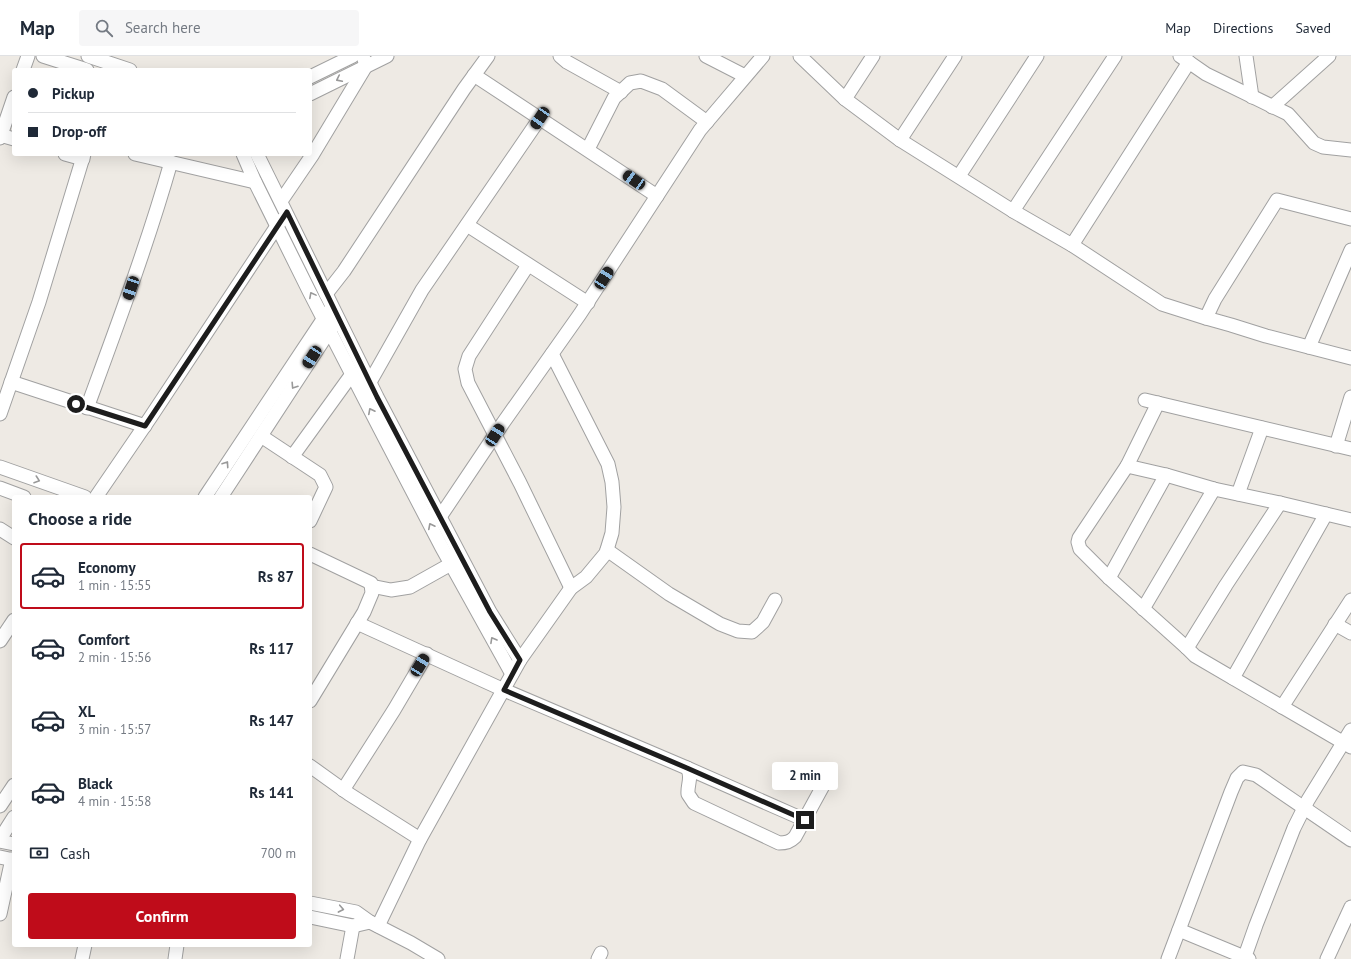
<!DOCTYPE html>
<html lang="en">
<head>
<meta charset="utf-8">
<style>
  body { margin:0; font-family:"PT Sans",sans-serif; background:#f6f6f7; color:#1f2937; height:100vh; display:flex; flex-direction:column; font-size:15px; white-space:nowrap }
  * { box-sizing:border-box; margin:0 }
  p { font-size:13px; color:#747a83 }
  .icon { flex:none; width:22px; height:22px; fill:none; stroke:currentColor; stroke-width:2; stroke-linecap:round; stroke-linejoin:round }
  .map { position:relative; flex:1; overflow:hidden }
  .drawer { position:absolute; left:12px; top:439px; width:300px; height:452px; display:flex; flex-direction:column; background:#fff; border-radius:4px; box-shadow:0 4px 16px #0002 }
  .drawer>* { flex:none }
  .banner { position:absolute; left:12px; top:12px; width:300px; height:88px; border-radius:4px; box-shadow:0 4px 16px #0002; display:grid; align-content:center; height:88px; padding:0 16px; background:#fff }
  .end { position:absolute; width:18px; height:18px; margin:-9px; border:5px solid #1d1d1d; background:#fff; box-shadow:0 0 0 2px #fff }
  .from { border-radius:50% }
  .bubble { position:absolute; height:28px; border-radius:4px; background:#fff; box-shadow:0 4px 16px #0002; font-size:13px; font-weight:700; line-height:28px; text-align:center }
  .car { position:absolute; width:12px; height:24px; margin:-12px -6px; border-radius:5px; box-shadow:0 0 3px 1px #0007; background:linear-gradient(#222 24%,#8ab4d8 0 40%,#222 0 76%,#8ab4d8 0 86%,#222 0) }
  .banner b { display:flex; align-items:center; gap:14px; height:38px; font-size:15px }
  .banner b+b { border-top:1px solid #e0e1e3 }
  .banner i { width:10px; height:10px; background:#1f2937 }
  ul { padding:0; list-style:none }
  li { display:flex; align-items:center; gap:12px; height:66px; margin:0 8px 6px; padding:0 8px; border:2px solid transparent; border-radius:4px }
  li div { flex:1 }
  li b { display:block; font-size:15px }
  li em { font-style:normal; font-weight:700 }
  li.current { border-color:#bf0c1a }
  li>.icon { width:36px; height:36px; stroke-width:1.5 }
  h2 { padding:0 16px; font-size:18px; line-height:48px }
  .pay { display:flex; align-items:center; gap:10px; height:44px; padding:0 16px; font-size:15px }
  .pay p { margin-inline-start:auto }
  .primary-button { display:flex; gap:8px; margin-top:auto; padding:8px 16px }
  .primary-button a { flex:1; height:46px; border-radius:4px; background:#bf0c1a; color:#fff; font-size:16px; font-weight:700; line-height:46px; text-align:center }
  header { display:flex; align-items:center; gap:24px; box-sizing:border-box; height:56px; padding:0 20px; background:#fff; border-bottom:1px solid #e0e1e3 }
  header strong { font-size:19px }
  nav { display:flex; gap:22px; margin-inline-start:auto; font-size:14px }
  .search { width:280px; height:36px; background:#f6f6f7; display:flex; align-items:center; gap:10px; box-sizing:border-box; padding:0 14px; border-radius:4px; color:#747a83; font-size:15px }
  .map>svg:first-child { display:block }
</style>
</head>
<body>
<header>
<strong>Map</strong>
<div class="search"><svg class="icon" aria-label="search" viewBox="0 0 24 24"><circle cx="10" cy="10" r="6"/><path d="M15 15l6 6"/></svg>Search here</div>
<nav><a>Map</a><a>Directions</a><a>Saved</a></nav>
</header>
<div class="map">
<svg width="1351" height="903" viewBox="0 0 1351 903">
  <rect width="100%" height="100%" fill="#eeeae4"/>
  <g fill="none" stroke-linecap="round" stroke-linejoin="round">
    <defs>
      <g id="street">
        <polyline points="43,0 87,14"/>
        <polyline points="88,0 130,14"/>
        <polyline points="560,0 567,6 621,36"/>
        <polyline points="706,0 745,20"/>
        <polyline points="800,0 845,43 900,84 1013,155 1072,189 1162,248 1206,262"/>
        <polyline points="1180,0 1206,18 1288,58 1314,87 1323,91 1351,94"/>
        <polyline points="1246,0 1252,41"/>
        <polyline points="23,14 28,0"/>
        <polyline points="474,19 657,140"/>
        <polyline points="310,21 353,0"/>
        <polyline points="310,38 387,0"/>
        <polyline points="845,43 873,0"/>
        <polyline points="1272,51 1329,0"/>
        <polyline points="0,79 14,83"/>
        <polyline points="0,82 14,41"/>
        <polyline points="900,84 955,0"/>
        <polyline points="588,93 614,42 630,27 641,25 662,33 707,66"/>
        <polyline points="65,98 83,103"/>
        <polyline points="135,98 255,126"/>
        <polyline points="243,98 255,126 309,235 379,371 441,490 512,618"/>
        <polyline points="257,98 377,341 490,556 520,604"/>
        <polyline points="959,120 1037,0"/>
        <polyline points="281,145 313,98 366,10 363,0"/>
        <polyline points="1013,155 1115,0"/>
        <polyline points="1351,163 1277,144 1215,243 1206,262 1231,269 1266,280 1351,302"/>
        <polyline points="467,169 588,247"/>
        <polyline points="1072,189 1189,6"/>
        <polyline points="528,209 469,300 465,313 468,327 520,427 571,532"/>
        <polyline points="326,238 344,215 464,33 488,0"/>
        <polyline points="1309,291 1351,194"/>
        <polyline points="11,326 145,370"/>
        <polyline points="370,326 422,234 540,62"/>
        <polyline points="1145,344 1351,393"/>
        <polyline points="1158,347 1127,410 1079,482 1078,486 1080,493 1109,522 1187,592"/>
        <path d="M87,352C117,270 147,190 171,106"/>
        <polyline points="0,358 39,246 84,98"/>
        <polyline points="261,380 320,419 326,431 310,465"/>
        <polyline points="1336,390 1351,341"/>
        <polyline points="292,401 352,318"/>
        <polyline points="1127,410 1166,419 1214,433 1280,447 1351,464"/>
        <polyline points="0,411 85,441"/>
        <polyline points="0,432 24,441"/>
        <polyline points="1238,438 1262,372"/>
        <polyline points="96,441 150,362 281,164"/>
        <polyline points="205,441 328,256"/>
        <polyline points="221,441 334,268"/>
        <polyline points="1280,447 1226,529 1187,592 1195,600 1351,691"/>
        <polyline points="440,461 503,367 580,258 700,74 763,0"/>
        <polyline points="0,473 14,482"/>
        <polyline points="607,494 669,538 720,568 738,575 752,576 763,566 775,544"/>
        <polyline points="310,498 371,527 372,537 364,556 310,645"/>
        <polyline points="1109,522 1166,419"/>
        <polyline points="371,530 391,534 410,531 451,508"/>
        <polyline points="1143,553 1214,433"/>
        <polyline points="357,567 504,634 687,712 805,764"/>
        <polyline points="1335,568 1351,577"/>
        <polyline points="0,585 14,564"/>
        <polyline points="1233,622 1326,458"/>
        <polyline points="1282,651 1351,544"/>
        <polyline points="310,710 349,738 420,783"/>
        <path d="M687,712C693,720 687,729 688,738L694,747L779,787C786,787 790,786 795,781L824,728"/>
        <polyline points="343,734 394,654 427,598"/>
        <polyline points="0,750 14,729"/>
        <polyline points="0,783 14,761"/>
        <polyline points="0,785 14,788"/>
        <polyline points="0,801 14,804"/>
        <polyline points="310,847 356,856 370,866 411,887 438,903"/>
        <polyline points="0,858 12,803"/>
        <polyline points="310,861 353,870 370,866"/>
        <polyline points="378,870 420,783 520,604 571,532 586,521 606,497 612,477 614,451 612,426 608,408 552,298"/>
        <polyline points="1179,874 1249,903"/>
        <polyline points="82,903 85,889"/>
        <polyline points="175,903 177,889"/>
        <polyline points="347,903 353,870"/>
        <polyline points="598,903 601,897"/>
        <polyline points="1168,903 1231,736 1237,722 1243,716 1256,719 1351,784"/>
        <polyline points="1244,903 1256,869 1294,772 1308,744 1351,674"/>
        <polyline points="1327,903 1351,851"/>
      </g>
    </defs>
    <use href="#street" stroke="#a1a1a1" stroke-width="15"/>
    <use href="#street" stroke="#fff" stroke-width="13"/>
  </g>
  <defs><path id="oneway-chevron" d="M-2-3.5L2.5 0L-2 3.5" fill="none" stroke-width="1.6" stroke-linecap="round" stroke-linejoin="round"/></defs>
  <g stroke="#999">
    <use href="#oneway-chevron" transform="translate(339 23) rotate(154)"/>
    <use href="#oneway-chevron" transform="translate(312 239) rotate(-118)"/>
    <use href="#oneway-chevron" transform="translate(294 330) rotate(123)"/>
    <use href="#oneway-chevron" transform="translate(371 355) rotate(-117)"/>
    <use href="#oneway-chevron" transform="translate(226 408) rotate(-56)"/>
    <use href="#oneway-chevron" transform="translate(37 424) rotate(19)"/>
    <use href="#oneway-chevron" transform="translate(431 470) rotate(-117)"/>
    <use href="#oneway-chevron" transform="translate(493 584) rotate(-119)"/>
    <use href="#oneway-chevron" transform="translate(341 853) rotate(11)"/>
  </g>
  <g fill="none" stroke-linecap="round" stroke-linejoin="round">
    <polyline stroke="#1d1d1d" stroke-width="5" points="76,348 145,370 287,156 377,341 490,556 520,604 504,634 687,712 805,764"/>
  </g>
</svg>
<i class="end from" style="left:76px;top:348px"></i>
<i class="end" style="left:805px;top:764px"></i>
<div class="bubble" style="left:772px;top:706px;width:66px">2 min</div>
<i class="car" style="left:540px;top:62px;rotate:214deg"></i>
<i class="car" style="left:634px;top:124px;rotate:304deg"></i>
<i class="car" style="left:604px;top:222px;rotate:33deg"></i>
<i class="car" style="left:131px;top:232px;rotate:199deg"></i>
<i class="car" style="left:312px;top:301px;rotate:213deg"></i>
<i class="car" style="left:495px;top:379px;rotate:33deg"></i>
<i class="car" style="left:420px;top:609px;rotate:31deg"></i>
<div class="banner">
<b><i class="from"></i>Pickup</b>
<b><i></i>Drop-off</b>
</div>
<section class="drawer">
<h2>Choose a ride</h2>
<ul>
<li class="current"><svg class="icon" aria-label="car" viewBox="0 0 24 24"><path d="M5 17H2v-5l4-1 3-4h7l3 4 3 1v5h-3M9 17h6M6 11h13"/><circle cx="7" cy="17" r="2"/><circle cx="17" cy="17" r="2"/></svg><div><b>Economy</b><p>1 min · 15:55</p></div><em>Rs 87</em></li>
<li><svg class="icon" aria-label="car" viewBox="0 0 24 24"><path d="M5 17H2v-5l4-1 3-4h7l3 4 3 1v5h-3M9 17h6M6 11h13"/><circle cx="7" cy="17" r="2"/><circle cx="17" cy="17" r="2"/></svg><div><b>Comfort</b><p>2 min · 15:56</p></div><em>Rs 117</em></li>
<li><svg class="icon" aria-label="car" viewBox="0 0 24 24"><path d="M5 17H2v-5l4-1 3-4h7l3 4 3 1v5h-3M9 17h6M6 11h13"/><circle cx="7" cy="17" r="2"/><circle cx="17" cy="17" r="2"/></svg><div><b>XL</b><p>3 min · 15:57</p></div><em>Rs 147</em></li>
<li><svg class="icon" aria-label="car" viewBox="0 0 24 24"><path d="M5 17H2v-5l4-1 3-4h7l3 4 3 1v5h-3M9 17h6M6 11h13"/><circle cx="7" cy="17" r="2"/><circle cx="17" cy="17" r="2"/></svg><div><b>Black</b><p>4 min · 15:58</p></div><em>Rs 141</em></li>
</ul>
<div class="pay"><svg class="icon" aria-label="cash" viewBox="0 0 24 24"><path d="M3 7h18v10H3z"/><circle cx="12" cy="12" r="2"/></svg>Cash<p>700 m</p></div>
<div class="primary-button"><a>Confirm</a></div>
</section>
</div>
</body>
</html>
